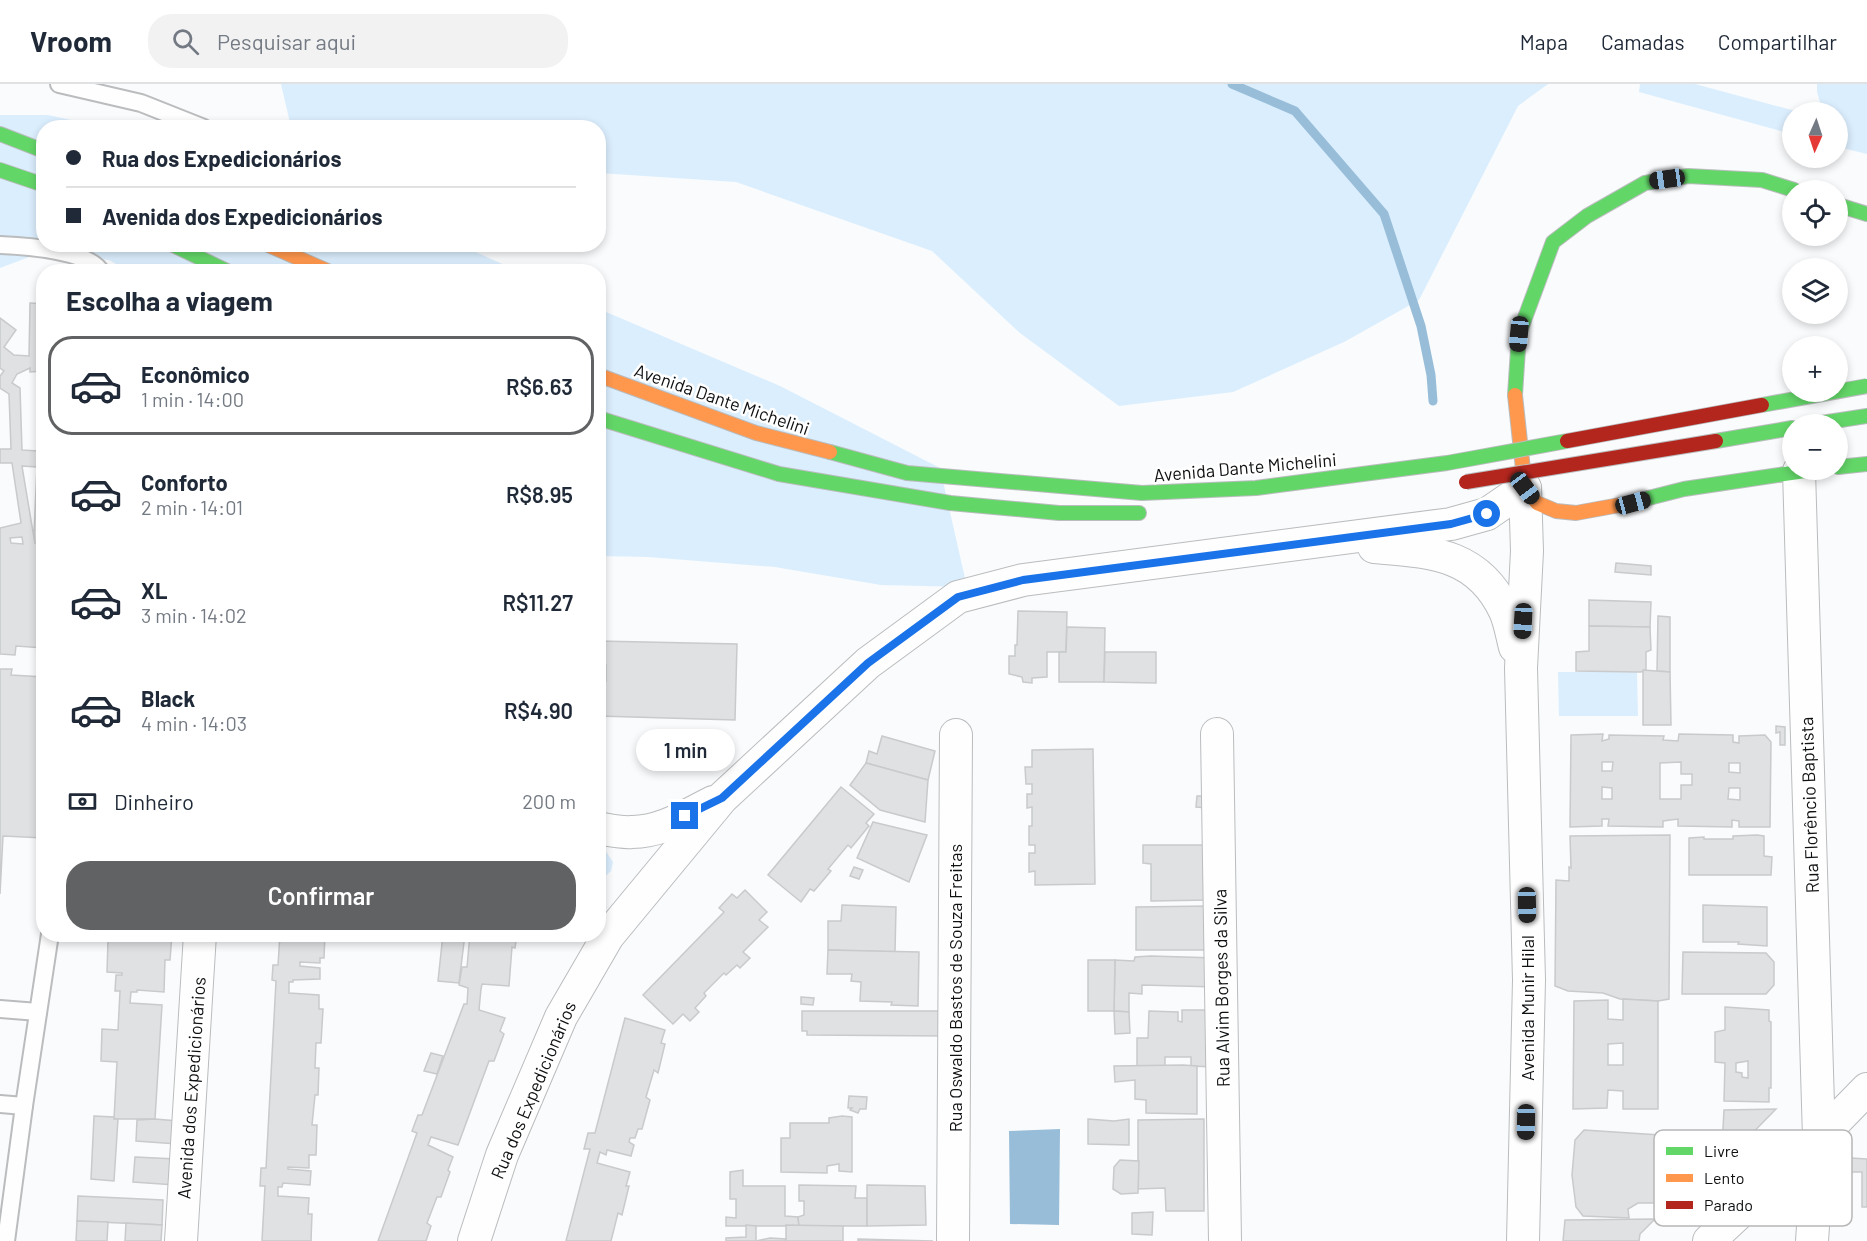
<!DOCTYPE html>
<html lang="pt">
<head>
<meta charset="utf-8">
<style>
  body { margin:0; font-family:Barlow,sans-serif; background:#f2f2f3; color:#1f2937; height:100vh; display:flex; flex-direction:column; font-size:22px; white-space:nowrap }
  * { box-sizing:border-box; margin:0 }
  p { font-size:20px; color:#747a83 }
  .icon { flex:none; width:33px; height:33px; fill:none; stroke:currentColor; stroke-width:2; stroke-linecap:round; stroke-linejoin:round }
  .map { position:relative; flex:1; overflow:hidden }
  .side { position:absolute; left:36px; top:180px; width:570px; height:678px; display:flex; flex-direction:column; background:#fff; border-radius:24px; box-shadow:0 3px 9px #0003 }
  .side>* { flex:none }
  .top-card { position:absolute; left:36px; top:36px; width:570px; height:132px; border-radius:24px; box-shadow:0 3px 9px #0003; display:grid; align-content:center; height:132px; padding:0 30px; background:#fff }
  .needle { width:39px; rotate:183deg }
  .fabs { position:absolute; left:1782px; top:18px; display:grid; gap:12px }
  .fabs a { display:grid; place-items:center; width:66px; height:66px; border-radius:50%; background:#fff; box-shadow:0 3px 9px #0003; font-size:30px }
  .end { position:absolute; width:27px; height:27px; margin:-14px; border:8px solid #1a73e8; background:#fff; box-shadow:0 0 0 3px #fff }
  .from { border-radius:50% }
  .bubble { position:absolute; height:42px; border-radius:21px; background:#fff; box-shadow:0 3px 9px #0003; font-size:20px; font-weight:600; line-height:42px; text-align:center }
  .car { position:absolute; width:18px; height:36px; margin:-18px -9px; border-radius:8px; box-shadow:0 0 4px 2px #0007; background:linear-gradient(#222 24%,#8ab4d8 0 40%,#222 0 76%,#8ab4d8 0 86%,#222 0) }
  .top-card b { display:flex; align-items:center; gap:21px; height:57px; font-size:22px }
  .top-card b+b { border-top:2px solid #e0e1e3 }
  .top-card i { width:15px; height:15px; background:#1f2937 }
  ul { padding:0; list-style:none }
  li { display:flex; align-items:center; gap:18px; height:99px; margin:0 12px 9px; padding:0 18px; border:3px solid transparent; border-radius:24px }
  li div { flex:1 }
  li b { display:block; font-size:22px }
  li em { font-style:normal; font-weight:600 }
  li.on { border-color:#606264 }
  li>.icon { width:54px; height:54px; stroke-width:1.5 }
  h2 { padding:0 30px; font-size:27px; line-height:72px }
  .pay { display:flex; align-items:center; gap:15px; height:66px; padding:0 30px; font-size:22px }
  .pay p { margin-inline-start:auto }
  .action { display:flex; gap:12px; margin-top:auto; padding:12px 30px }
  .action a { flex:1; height:69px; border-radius:24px; background:#606264; color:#fff; font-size:24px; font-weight:600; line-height:69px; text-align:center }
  header { display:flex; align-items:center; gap:36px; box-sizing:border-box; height:84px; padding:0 30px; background:#fff; border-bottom:2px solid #e0e1e3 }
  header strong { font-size:28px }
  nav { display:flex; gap:33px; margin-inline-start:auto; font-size:21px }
  .search { width:420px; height:54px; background:#f2f2f3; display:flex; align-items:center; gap:15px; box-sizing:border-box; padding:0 21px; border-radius:24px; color:#747a83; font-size:22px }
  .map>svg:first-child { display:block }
</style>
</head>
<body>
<header>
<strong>Vroom</strong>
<div class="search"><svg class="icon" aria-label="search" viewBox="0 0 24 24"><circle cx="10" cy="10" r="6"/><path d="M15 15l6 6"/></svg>Pesquisar aqui</div>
<nav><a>Mapa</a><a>Camadas</a><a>Compartilhar</a></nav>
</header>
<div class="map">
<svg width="1867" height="1157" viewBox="0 0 1867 1157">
  <rect width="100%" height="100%" fill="#f9fbfd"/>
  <g fill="#dbeefd">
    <polygon points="281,0 1548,0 1518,22 1419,216 1344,258 1233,308 1119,322 1020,249 932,167 736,98 599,89 598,44 291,43"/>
    <polygon points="1640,0 1695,0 1799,28 1792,28 1792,50 1639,8"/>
    <polygon points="1817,0 1867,0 1867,70 1838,63 1838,28 1823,28 1817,8"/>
    <polygon points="0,31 48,31 103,43 44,44 44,160 466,161 469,165 518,187 130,188 109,176 40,169 0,184"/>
    <polygon points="599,225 780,302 940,384 967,503 881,501 775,483 648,473 599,472"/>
    <polygon points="1558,588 1637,588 1638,632 1559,632"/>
    <polygon points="599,766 605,766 613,778 611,787 599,798 599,789 606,780 605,775 599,772"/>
  </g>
  <polygon fill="#98bdd8" points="1060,1045 1059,1141 1010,1140 1009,1047"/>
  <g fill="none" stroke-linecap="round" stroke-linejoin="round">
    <polyline stroke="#98bdd8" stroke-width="9" points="1232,0 1295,27 1384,130 1421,242 1431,291 1433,317"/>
  </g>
  <g fill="#dfe1e2" stroke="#c8cacb" stroke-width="1.5" fill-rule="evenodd">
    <path d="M30,219L44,220V564L16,562L15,571L0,570V444L21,439L12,379H0V365H11L9,310L0,304V292L4,287L0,284V234L16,246L4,263L14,271L29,272ZM30,284V288L43,287L38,367L22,366L20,304L12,299L17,290ZM22,382L37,383L34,449L35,460ZM22,453L23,460L11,459L10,454Z"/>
    <polygon points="1616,479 1651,482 1651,491 1615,488"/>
    <polygon points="1589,516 1651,518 1650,543 1589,542"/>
    <polygon points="1018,527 1067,528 1066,568 1047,568 1047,593 1032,594 1032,599 1023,598 1022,593 1009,590 1009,572 1015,572 1015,561 1017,561"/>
    <polygon points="1658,532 1670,533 1670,588 1657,587"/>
    <polygon points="1589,542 1650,543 1651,566 1646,568 1646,587 1640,588 1576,587 1576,568 1589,567"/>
    <polygon points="1067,543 1105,544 1104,598 1059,598 1059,568 1066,568"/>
    <polygon points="598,557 737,560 735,636 598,632 598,597 606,597 606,581 598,581"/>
    <polygon points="1105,568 1156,568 1156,599 1104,598"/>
    <polygon points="0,585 12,585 11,591 44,593 44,754 3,752 0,810"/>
    <polygon points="1643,586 1670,588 1671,641 1643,641"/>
    <polygon points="1776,642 1785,643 1785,661 1780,661 1780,648 1776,649"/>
    <rect x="598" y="648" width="5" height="23"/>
    <path d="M1603,650L1602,657L1609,655V651L1664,652L1663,656L1678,657L1679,650L1733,651V658L1739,659V652L1765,651L1771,658L1770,743H1739V737L1732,736V743L1678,742V735L1663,737V743L1608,742L1609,735H1602V742L1570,743L1571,651ZM1602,678H1613L1612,687H1602ZM1681,678V690H1692V701H1681V715H1660V679ZM1729,679H1740V689L1729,688ZM1602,703L1612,704V715H1602ZM1729,704H1740V716L1728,715Z"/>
    <polygon points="882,652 935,667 928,696 866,679 869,667 877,670"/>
    <polygon points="1093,665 1095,800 1035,801 1035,787 1029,788 1029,769 1035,769 1035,761 1029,761 1029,742 1032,742 1032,723 1027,724 1027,710 1032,710 1032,700 1026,700 1025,683 1032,683 1032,666"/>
    <polygon points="866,679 928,696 925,738 880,726 850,701"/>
    <polygon points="841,703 874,730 866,739 869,742 851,764 848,761 828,785 831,787 814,807 810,805 801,818 768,791"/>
    <polygon points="1197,712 1208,712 1208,724 1196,723"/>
    <polygon points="873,738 927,751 909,798 857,774"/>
    <polygon points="1670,751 1669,915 1658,917 1620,915 1603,909 1568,907 1555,902 1556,796 1569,797 1569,783 1571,784 1570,752"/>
    <polygon points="1757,751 1764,752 1764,772 1772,773 1771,791 1689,791 1689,754 1704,753 1704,755 1733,755 1733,752"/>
    <polygon points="1143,761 1211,761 1211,816 1151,817 1151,780 1143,779"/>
    <polygon points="854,783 863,786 859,795 850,792"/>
    <polygon points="745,806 767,828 759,836 768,843 743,868 750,874 740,884 737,881 726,891 724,889 704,909 706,912 695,924 699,928 690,937 683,930 673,940 643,911 724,828 719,824 732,810 737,814"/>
    <polygon points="842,821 896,823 895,868 828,866 828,837 841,837"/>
    <polygon points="1703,821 1767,823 1767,862 1738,860 1739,858 1703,858"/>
    <polygon points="1209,822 1209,866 1136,866 1136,823"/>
    <polygon points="124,850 172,850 170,876 165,876 164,908 137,906 137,908 131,908 130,919 162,921 155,1035 114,1035 117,978 101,977 102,945 118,946 120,907 115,907 116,891 122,891 122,889 107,888 108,856 124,857"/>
    <polygon points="280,850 325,850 324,874 320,874 320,879 300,878 300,882 320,884 320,895 293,896 293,898 289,898 289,909 319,911 319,925 323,925 321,959 316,959 315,984 319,984 318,1011 315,1011 312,1041 317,1041 316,1071 309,1071 309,1084 288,1083 288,1085 311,1087 310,1101 283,1099 282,1103 278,1103 278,1112 309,1114 308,1130 312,1130 311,1157 262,1157 265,1102 260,1102 261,1084 266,1084 276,897 272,896 273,881 278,881"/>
    <polygon points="443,850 465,850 459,899 438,897"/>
    <polygon points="470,850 517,850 515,864 512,863 509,902 482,900 481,905 479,926 505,934 500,947 504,950 494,977 489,977 458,1061 431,1053 428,1061 453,1073 448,1086 450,1088 441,1113 437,1113 427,1139 431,1142 426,1157 378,1157 417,1049 412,1047 418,1031 422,1031 464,920 467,920 468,904 459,901 462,883 467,883"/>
    <polygon points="828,866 919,868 918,922 891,921 892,918 860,917 861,898 851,897 852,890 827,890"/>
    <polygon points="1683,868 1766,869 1774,878 1774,901 1766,910 1682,910"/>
    <polygon points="1151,872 1217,874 1217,903 1142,901 1142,910 1129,909 1129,928 1114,927 1115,876 1134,877 1135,873"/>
    <polygon points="1088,876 1115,876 1114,927 1088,927"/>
    <polygon points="801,913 814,914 813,921 801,920"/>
    <path d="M1623,915L1658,917V1025H1623V1007L1608,1006L1607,1024L1573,1025L1574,917L1608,916V935L1623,936ZM1623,959V981H1608V960Z"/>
    <path d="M1725,923L1769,926V937L1771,938V1004H1769V1018L1724,1017L1725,979L1715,978V948L1725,946ZM1748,977V994L1742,993V989L1736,988V979Z"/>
    <polygon points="1182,926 1214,926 1214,983 1191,982 1191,973 1165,973 1165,982 1137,983 1137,954 1148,954 1149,927 1178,928 1178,937 1182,938"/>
    <polygon points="802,927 947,927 947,952 807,951 807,947 802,947"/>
    <polygon points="1114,927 1129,928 1130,949 1115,950"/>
    <polygon points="625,934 665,946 661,959 665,960 658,989 654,986 646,1013 650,1016 642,1045 638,1045 635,1054 630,1054 629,1058 634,1061 631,1072 607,1066 606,1071 600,1068 597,1079 630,1088 626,1102 629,1102 622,1131 618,1129 611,1157 566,1157 590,1065 584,1065 588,1049 595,1049"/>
    <polygon points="431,969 443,972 437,990 424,987"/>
    <polygon points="1183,981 1197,982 1197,1030 1146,1029 1146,1016 1135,1015 1135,996 1115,998 1114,982"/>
    <polygon points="849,1012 867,1013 866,1025 860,1025 858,1029 850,1026 852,1024 848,1024"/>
    <polygon points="1776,1025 1721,1081 1724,1026"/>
    <polygon points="94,1032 114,1033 114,1035 118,1035 114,1097 91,1095"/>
    <polygon points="842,1032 852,1033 852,1088 839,1087 839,1080 827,1082 827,1089 781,1088 781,1054 790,1054 790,1039 829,1039 829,1034"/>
    <polygon points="155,1035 178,1037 177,1060 136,1057 137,1036"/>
    <polygon points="1088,1035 1114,1037 1129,1035 1129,1061 1088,1060"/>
    <polygon points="1204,1035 1204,1127 1166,1127 1165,1104 1138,1105 1138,1036"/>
    <polygon points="1584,1046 1721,1055 1718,1097 1669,1096 1667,1119 1638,1119 1628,1125 1629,1134 1583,1132 1576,1123 1572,1091 1575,1056"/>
    <polygon points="135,1073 176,1075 175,1101 133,1098"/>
    <polygon points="1851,1074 1867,1075 1867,1123 1862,1123 1862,1088 1851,1088"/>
    <polygon points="1120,1076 1139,1077 1138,1109 1121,1110 1113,1105 1114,1083"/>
    <polygon points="743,1086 743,1102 785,1102 785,1132 798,1133 799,1142 726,1142 726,1133 736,1134 736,1115 730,1115 730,1088"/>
    <polygon points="799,1101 856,1102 855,1114 867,1114 867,1142 799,1142 798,1133 804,1131 804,1117 799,1117"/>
    <polygon points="867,1101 925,1102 926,1141 867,1142"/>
    <polygon points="78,1112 163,1116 162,1141 77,1137"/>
    <polygon points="1153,1128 1152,1151 1132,1150 1132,1129"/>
    <polygon points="1655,1135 1640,1150 1639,1157 1563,1157 1565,1136"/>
    <polygon points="77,1137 108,1138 107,1157 76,1157"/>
    <polygon points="126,1139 162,1141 161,1157 125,1157"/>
    <polygon points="746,1141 756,1142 756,1157 726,1157 726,1154 746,1153"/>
    <polygon points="786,1141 843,1142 843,1157 786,1157"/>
    <polygon points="770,1154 786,1155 786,1157 756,1157"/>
    <polygon points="858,1155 933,1157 858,1157"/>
  </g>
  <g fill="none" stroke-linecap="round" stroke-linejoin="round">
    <defs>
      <g id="lane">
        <polyline points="59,0 141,19 204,44"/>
        <path d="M0,161C24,162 89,166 101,188"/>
        <polyline points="0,925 38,928"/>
        <polyline points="0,1020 24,1022"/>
        <polyline points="6,1157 24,1022 50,850"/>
      </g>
      <g id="street">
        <polyline points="1799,387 1819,1054 1812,1157"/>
        <path d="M1374,463C1431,468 1478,469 1505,527C1510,538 1512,552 1515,563"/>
        <polyline points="1217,650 1225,1157"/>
        <path d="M598,744C609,746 621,749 632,748C662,748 687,731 713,718"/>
        <polyline points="181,1157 200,850"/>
        <polyline points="474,1157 502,1071 561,933 608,852 722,714 868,579 958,513 1023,496 1451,440 1487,430 1525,404"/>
        <polyline points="953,1157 956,651"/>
        <polyline points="1523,1157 1529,896 1521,584 1527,467 1525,404"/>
        <polyline points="1709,1157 1819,1054 1867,1005"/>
      </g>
      <g id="fast">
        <polyline points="0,50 44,67"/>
        <polyline points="0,86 44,101"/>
        <polyline points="1838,121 1867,130"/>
        <polyline points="171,160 229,188"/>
        <polyline points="1515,311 1519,250 1553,158 1587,132 1645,99 1688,92 1762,96 1794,106"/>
        <polyline points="598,334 779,390 950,419 1059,429 1139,429"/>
        <polyline points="1815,340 1867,332"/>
        <polyline points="1716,357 1792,344"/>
        <polyline points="830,368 907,389 1142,409"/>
        <polyline points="1838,383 1867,380"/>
        <polyline points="1625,420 1684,405 1812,386"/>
      </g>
      <g id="slow">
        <polyline points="266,160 330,188"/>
        <polyline points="598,291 756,349 830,368"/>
        <polyline points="1515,311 1525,404 1537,419 1556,427 1576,429 1625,420"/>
      </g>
    </defs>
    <use href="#lane" stroke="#babcbd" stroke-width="20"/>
    <use href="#street" stroke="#babcbd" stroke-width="34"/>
    <use href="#fast" stroke="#babcbd" stroke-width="16"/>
    <use href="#slow" stroke="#babcbd" stroke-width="16"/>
    <use href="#lane" stroke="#fefeff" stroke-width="16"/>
    <use href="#street" stroke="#fefeff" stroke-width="32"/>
    <use href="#fast" stroke="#63d668" stroke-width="14"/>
    <use href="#slow" stroke="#ff974d" stroke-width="14"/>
    <defs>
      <g id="fast-bridge">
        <polyline points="1762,321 1867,302"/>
        <polyline points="1142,409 1256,404 1447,379 1567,357"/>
      </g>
      <g id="jam-bridge">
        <polyline points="1567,357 1762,321"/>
        <polyline points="1466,398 1716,357"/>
      </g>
    </defs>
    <use href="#fast-bridge" stroke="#babcbd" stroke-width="16" stroke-linecap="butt"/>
    <use href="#jam-bridge" stroke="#babcbd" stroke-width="16" stroke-linecap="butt"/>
    <use href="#fast-bridge" stroke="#63d668" stroke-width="14"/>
    <use href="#jam-bridge" stroke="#b3261e" stroke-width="14"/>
  </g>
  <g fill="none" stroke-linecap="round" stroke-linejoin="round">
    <polyline stroke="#1a73e8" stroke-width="8" points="685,732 722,714 868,579 958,513 1023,496 1451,440 1487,430"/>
  </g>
  <g text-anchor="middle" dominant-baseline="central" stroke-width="5" stroke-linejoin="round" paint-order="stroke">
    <g font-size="18" fill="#0e1012" stroke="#fff">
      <text transform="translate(722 315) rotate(19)">Avenida Dante Michelini</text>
      <text transform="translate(1245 383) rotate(-5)">Avenida Dante Michelini</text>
      <text transform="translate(1809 721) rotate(-92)">Rua Florêncio Baptista</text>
      <text transform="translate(955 904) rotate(-90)">Rua Oswaldo Bastos de Souza Freitas</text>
      <text transform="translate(1221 904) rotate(-91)">Rua Alvim Borges da Silva</text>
      <text transform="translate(1527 924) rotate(-90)">Avenida Munir Hilal</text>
      <text transform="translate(191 1004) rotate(-86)">Avenida dos Expedicionários</text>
      <text transform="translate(533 1006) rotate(-67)">Rua dos Expedicionários</text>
    </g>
  </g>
  <rect x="1654" y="1046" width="198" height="96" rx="9" fill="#fff" stroke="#b7b7b8" stroke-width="1.5"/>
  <rect x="1666" y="1063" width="27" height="8" fill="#63d668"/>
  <rect x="1666" y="1090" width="27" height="8" fill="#ff974d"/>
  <rect x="1666" y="1117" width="27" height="8" fill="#b3261e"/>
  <g font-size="16" fill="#0e1012">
    <text x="1704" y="1073">Livre</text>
    <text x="1704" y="1100">Lento</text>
    <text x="1704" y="1127">Parado</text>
  </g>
</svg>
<div class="fabs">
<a><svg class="needle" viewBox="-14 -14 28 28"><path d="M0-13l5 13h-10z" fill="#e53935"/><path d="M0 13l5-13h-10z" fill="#747a83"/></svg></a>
<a><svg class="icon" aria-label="locate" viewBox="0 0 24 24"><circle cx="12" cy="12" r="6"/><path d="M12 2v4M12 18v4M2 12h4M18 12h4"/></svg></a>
<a><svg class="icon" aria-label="layers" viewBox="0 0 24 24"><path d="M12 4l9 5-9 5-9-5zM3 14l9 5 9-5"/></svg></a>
<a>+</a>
<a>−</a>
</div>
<i class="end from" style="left:1487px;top:430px"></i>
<i class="end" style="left:685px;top:732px"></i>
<div class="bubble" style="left:636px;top:645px;width:99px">1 min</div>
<i class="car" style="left:1667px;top:95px;rotate:262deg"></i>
<i class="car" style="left:1519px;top:250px;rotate:185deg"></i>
<i class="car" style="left:1525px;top:404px;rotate:143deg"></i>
<i class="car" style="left:1633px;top:419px;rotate:75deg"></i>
<i class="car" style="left:1523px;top:537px;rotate:183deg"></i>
<i class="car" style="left:1527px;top:821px;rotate:179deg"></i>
<i class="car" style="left:1526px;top:1038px;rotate:181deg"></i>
<div class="top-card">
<b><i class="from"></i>Rua dos Expedicionários</b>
<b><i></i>Avenida dos Expedicionários</b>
</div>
<section class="side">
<h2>Escolha a viagem</h2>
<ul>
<li class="on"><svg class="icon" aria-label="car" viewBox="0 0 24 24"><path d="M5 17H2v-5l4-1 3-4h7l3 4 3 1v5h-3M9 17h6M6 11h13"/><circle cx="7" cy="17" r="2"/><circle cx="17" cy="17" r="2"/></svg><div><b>Econômico</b><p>1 min · 14:00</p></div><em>R$6.63</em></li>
<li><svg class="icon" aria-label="car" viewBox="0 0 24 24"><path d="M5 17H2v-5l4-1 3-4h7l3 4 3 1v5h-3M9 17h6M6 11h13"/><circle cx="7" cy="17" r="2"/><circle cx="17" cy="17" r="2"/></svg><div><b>Conforto</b><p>2 min · 14:01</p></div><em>R$8.95</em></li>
<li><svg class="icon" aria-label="car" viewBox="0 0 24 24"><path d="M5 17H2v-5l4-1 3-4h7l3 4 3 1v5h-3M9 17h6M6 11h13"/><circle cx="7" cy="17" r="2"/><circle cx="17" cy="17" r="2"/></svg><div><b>XL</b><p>3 min · 14:02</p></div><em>R$11.27</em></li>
<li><svg class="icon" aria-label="car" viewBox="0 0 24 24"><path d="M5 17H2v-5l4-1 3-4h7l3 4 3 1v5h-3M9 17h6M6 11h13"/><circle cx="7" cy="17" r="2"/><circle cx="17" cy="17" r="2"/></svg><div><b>Black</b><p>4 min · 14:03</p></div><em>R$4.90</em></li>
</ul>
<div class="pay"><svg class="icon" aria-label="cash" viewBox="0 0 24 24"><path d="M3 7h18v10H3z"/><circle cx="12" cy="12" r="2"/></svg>Dinheiro<p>200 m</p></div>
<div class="action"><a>Confirmar</a></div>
</section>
</div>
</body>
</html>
